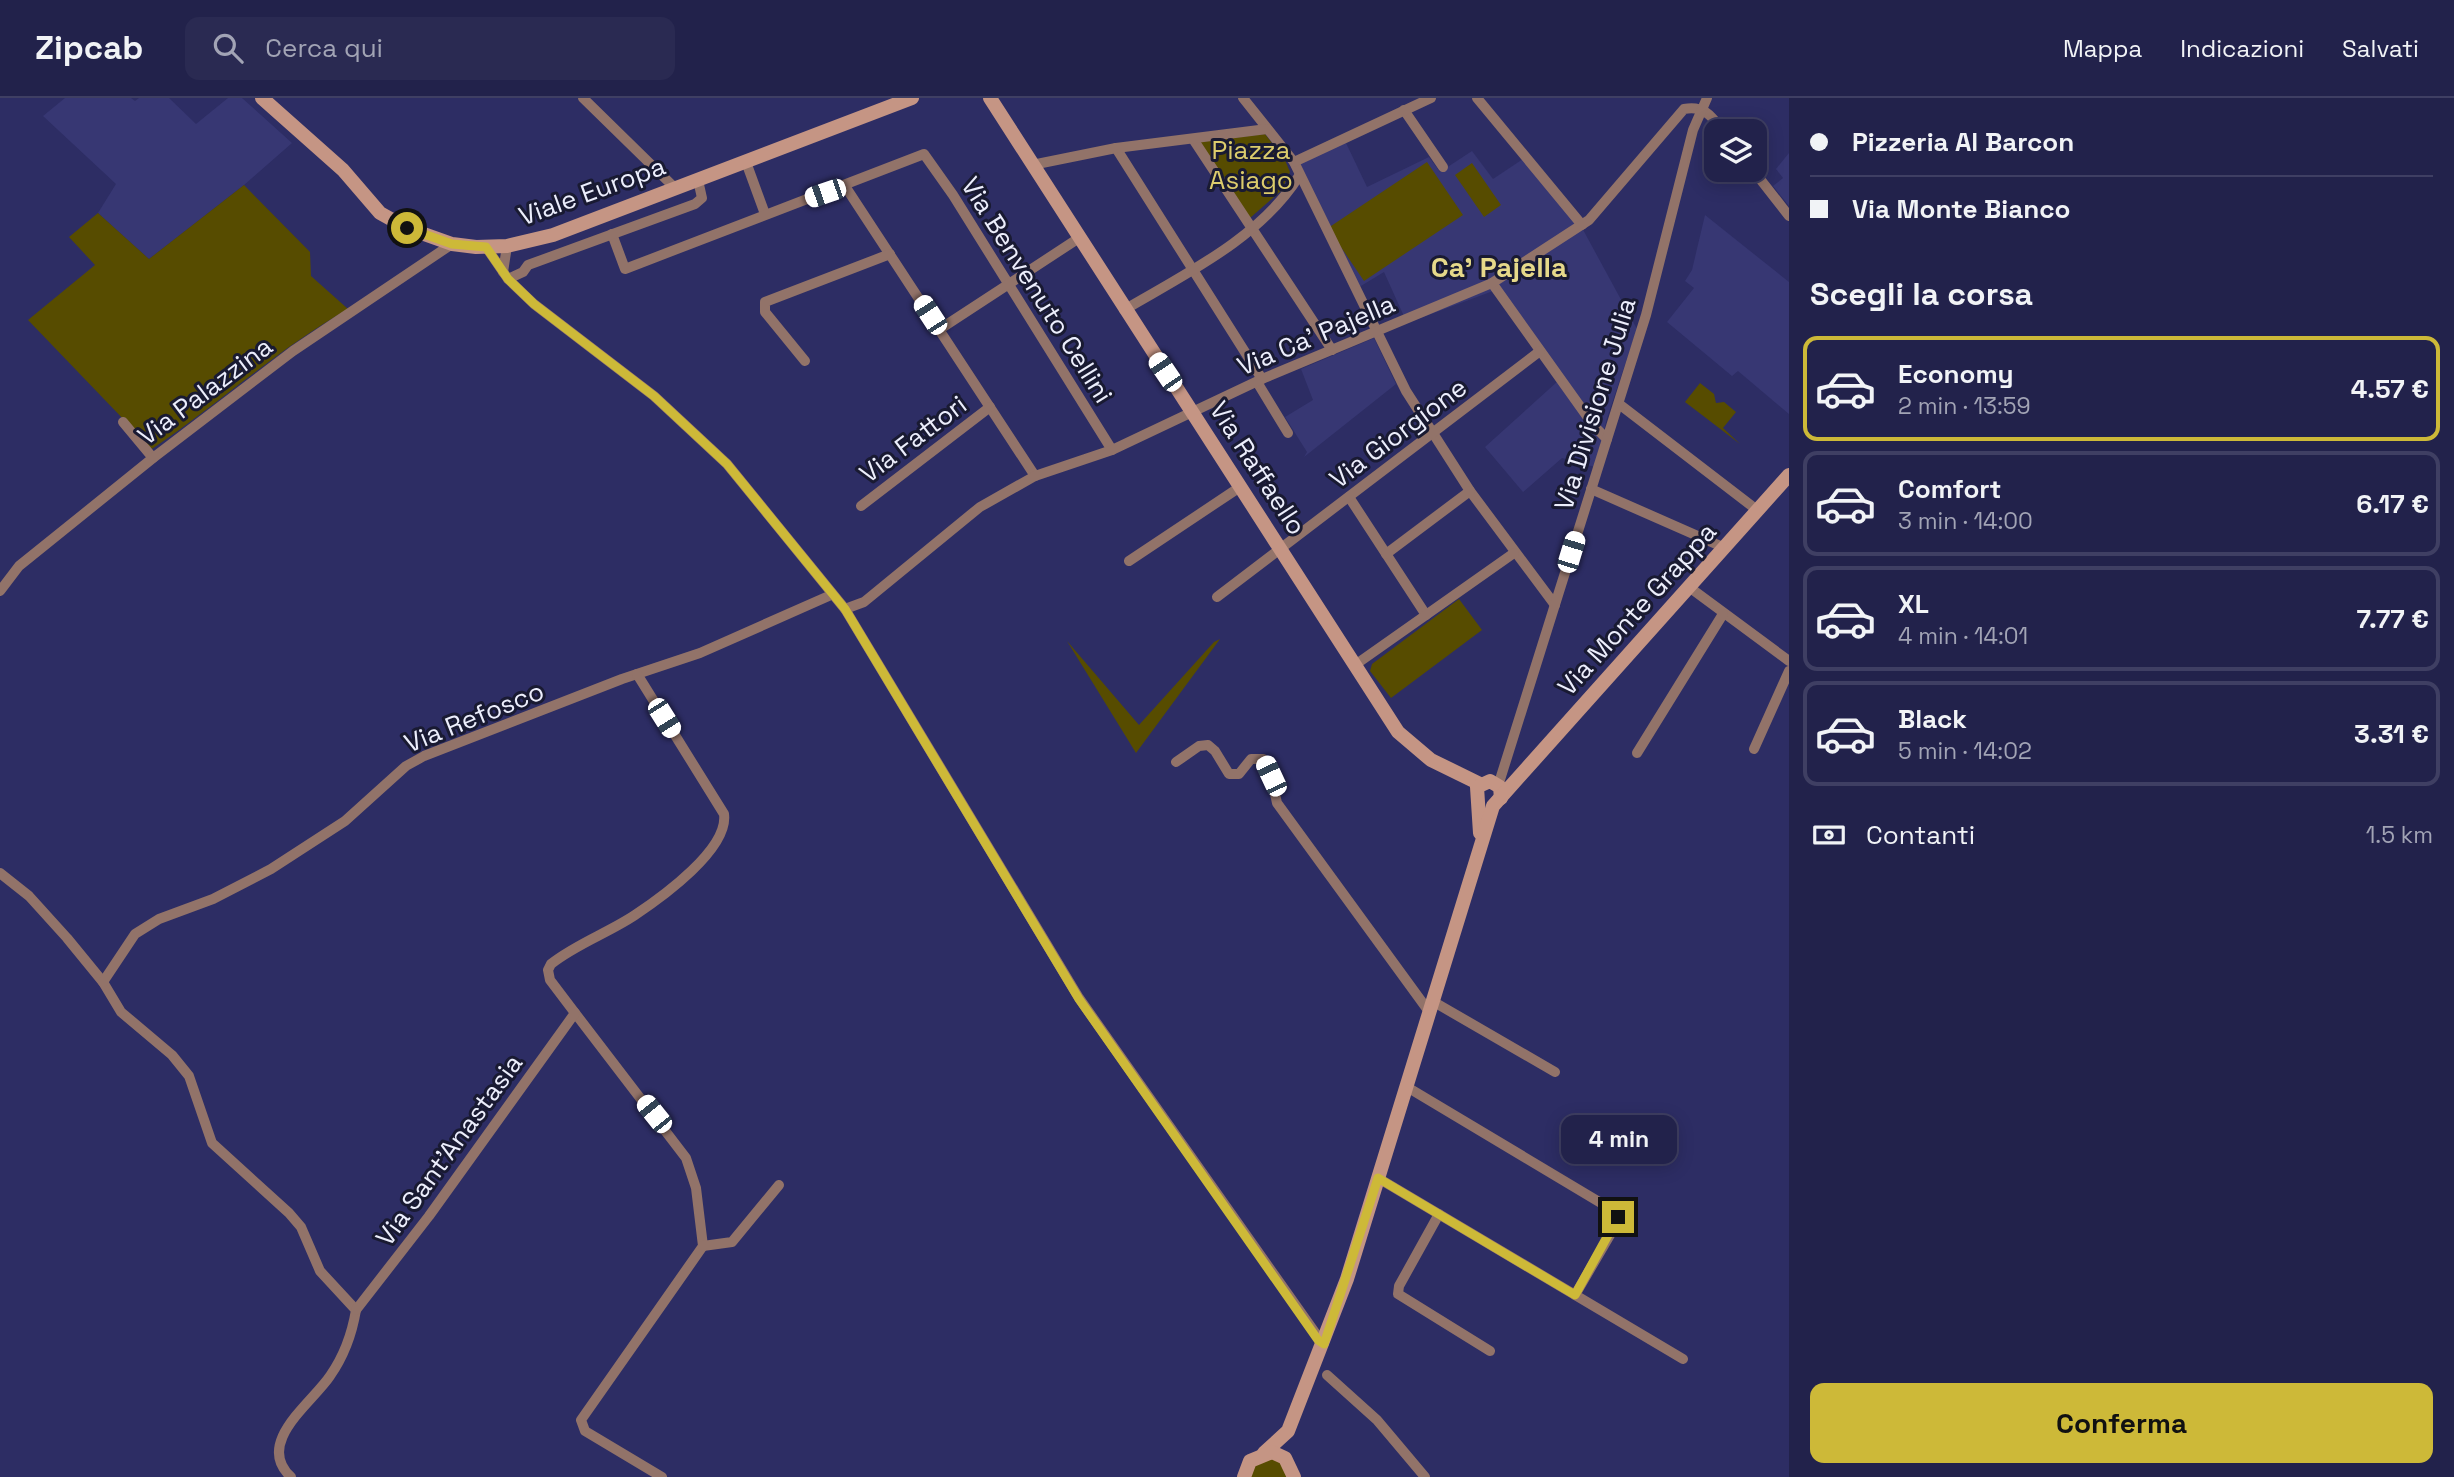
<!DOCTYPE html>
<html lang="it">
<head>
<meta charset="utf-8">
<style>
  body { margin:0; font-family:"Space Grotesk",sans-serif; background:#2a2a52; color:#f1f3f6; height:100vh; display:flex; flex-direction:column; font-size:26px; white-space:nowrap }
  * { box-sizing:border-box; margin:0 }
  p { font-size:23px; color:#a2a4b5 }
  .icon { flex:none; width:38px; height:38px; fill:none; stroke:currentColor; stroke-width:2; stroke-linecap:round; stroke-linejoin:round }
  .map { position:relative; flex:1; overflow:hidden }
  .drawer { display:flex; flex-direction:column; background:#22224b; width:665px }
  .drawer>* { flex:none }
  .hud { display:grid; align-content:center; height:154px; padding:0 21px; background:#22224b }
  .fabs { position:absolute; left:1704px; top:21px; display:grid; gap:14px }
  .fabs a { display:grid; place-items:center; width:63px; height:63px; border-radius:14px; background:#22224b; box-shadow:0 4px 18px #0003,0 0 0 2px #3f3f63; font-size:35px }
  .end { position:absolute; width:32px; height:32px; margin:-16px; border:9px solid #cdb938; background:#111; box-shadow:0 0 0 4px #111 }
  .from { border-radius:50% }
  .bubble { position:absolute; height:49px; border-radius:14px; background:#22224b; box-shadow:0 4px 18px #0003,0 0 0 2px #3f3f63; font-size:23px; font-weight:600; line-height:49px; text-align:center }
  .car { position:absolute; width:21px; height:42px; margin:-21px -10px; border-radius:9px; box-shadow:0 0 5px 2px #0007; background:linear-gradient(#fff 24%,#345 0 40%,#fff 0 76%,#345 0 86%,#fff 0) }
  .hud b { display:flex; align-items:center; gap:24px; height:66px; font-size:26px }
  .hud b+b { border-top:2px solid #3f3f63 }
  .hud i { width:18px; height:18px; background:#f1f3f6 }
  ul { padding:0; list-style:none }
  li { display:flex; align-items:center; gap:21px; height:105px; margin:0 14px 10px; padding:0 7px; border:4px solid #3f3f63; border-radius:14px }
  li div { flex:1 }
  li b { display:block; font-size:26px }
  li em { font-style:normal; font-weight:600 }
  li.selected { border-color:#cdb938 }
  li>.icon { width:63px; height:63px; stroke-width:1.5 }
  h2 { padding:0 21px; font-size:32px; line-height:84px }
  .pay { display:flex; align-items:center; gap:18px; height:77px; padding:0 21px; font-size:26px }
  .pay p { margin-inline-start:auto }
  .action { display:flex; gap:14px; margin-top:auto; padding:14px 21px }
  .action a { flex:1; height:80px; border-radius:14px; background:#cdb938; color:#111; font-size:28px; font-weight:600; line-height:80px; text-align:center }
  header { display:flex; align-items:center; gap:42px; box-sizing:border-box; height:98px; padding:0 35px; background:#22224b; border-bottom:2px solid #3f3f63 }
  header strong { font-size:33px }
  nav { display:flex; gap:38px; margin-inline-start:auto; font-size:24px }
  .search { width:490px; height:63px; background:#2a2a52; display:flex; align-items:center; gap:18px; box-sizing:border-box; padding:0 24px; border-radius:14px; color:#a2a4b5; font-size:26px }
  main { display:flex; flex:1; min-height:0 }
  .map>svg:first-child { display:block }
</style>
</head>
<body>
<header>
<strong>Zipcab</strong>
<div class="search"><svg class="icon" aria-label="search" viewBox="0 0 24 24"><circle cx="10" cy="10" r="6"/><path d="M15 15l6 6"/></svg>Cerca qui</div>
<nav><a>Mappa</a><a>Indicazioni</a><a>Salvati</a></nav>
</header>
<main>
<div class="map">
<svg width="1789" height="1379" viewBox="0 0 1789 1379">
  <rect width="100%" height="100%" fill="#2d2d64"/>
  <g fill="#373773">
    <polygon points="65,0 131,0 135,3 139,0 169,0 196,26 228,0 242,0 292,45 244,87 149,161 98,115 116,86 43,18"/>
    <polygon points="1346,45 1367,89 1429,59 1440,74 1472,53 1493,81 1529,57 1581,128 1637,231 1607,320 1595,369 1562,360 1523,394 1485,349 1558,283 1493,193 1407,225 1384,174 1356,191 1299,78 1300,63"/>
    <polygon points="1789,55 1789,108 1773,88 1783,80 1776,71"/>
    <polygon points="1705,117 1789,184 1789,316 1738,273 1732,278 1667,224 1694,190 1685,183 1692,172"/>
    <polygon points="1374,240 1396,286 1304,359 1307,354 1285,319 1313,302 1301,271"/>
  </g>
  <g fill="#574c00">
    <polygon points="1265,36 1285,62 1290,74 1281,93 1250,120 1200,44"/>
    <polygon points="1427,64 1463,117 1364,183 1328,130"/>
    <polygon points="1472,65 1501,107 1484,119 1455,77"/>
    <path d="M244,87L310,154L311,178L348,211C278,251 218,306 152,351L28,222L95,167L69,139L98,115L149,161Z"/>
    <polygon points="1700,285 1714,296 1716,305 1724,304 1736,314 1723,330 1740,346 1685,304"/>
    <polygon points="1459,501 1482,532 1391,600 1370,573 1372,566"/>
    <polygon points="1220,541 1136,655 1067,543 1139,627 1214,544"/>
    <polygon points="1267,1360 1280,1363 1289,1379 1250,1379 1252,1370"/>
  </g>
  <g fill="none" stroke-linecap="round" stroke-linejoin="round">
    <g stroke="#927369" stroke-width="10">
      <polyline points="583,0 675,90"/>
      <polyline points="1243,0 1294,64 1406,293 1470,393 1555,507"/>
      <polyline points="1477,0 1582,127"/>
      <polyline points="1404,12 1443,69"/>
      <polyline points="1193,41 1332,252"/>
      <polyline points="1116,50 1262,281"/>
      <polyline points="746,64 765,116"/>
      <polyline points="1294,64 1431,0"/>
      <polyline points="1032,67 1116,50 1267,31"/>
      <polyline points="1753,72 1789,118"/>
      <polyline points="845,88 1035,378"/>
      <polyline points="612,136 625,171 924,56 953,97 1112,352"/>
      <polyline points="486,149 508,181 534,206 654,298 727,366 845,511 1079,900 1323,1246"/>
      <polyline points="503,174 507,148"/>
      <polyline points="508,181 523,174 528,167 695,106 702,100 698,82"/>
      <polyline points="1492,185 1594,328 1607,341"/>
      <path d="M1124,212C1185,176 1260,140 1299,78"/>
      <polyline points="940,231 1079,140"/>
      <polyline points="805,263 765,214 765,204 890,156"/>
      <polyline points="1257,284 1288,335"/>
      <polyline points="1619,306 1757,412"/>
      <polyline points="123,324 153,360"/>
      <polyline points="1591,391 1725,450"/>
      <polyline points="1349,399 1426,517"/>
      <polyline points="861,408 990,309"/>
      <polyline points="1386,456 1470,393"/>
      <polyline points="1129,463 1240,389"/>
      <polyline points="1689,489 1789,563"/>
      <polyline points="0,493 19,468 153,360 293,253 452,146"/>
      <polyline points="1217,499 1540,253"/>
      <path d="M845,511L864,504L980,409L1035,378L1112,352L1262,281L1492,185L1589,122L1684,11C1705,7 1712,19 1723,33"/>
      <polyline points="1355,567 1514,455"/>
      <polyline points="1754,651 1789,573"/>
      <polyline points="1637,655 1723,516"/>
      <polyline points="1176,664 1199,648 1208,647 1215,653 1229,676 1239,676 1251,661 1263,661 1271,678 1277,705 1430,915"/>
      <polyline points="1498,688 1646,217 1693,32 1707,0"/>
      <path d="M0,775L29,798L67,840L103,884L121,914L172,957L189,978L212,1045L289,1115L301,1129L320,1173L356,1212C352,1236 344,1258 330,1278C312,1305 254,1345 291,1379"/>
      <polyline points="103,884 135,836 159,821 213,801 271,771 345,723 406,668 424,658 622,581 700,555 831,497"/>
      <polyline points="1434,904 1555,974"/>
      <polyline points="575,915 686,1060 696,1090 703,1148 581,1322 585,1333 662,1379"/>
      <polyline points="1407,989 1616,1114 1617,1125 1575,1197"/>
      <polyline points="1378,1080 1683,1261"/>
      <polyline points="1439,1116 1399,1188 1398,1196 1490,1253"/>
      <polyline points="703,1148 732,1144 779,1087"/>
      <path d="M356,1212L429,1118L575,915L550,882L548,872L551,866C576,846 608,835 635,817C662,799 729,751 724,716L637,576"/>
      <polyline points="1327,1277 1377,1322 1425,1379"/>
    </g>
    <g stroke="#c59584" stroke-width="14">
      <polyline points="262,0 343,72 380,115 407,130 452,146 476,149 507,148 553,137 912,0"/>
      <polyline points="990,0 1398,634 1431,662 1480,686"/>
      <polyline points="1480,735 1477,689 1490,683 1500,689 1501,700"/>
      <polyline points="1264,1355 1288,1333 1347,1181 1493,708 1789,377"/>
      <polyline points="1244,1379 1250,1363 1272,1354 1285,1360 1294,1379"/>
    </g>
  </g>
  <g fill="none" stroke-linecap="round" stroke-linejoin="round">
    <polyline stroke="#cdb938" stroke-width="9" points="407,130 452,146 486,149 508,181 534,206 654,298 727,366 845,511 1079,901 1318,1242 1324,1246 1330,1228 1378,1080 1575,1197 1618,1119"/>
  </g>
  <g text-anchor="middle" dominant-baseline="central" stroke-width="6" stroke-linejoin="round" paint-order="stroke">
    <g font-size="26" fill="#dccc6c" stroke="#191a32">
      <text x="1251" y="52">Piazza<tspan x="1251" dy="30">Asiago</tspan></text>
    </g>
    <g font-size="26" fill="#eceefc" stroke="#191a32">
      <text transform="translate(592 93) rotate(-20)">Viale Europa</text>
      <text transform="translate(1037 192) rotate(58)">Via Benvenuto Cellini</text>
      <text transform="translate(1316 237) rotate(-23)">Via Ca' Pajella</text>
      <text transform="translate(205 293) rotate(-37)">Via Palazzina</text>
      <text transform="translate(1595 306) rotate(-73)">Via Divisione Julia</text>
      <text transform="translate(1398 335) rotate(-37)">Via Giorgione</text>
      <text transform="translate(913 341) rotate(-37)">Via Fattori</text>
      <text transform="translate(1258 370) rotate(57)">Via Raffaello</text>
      <text transform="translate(1637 511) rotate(-48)">Via Monte Grappa</text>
      <text transform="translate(474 619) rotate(-22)">Via Refosco</text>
      <text transform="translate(449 1052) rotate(-54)">Via Sant'Anastasia</text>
    </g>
    <g font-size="28" font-weight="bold" fill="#e6d98a" stroke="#191a32">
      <text x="1499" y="169">Ca' Pajella</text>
    </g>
  </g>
</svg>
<div class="fabs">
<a><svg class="icon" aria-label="layers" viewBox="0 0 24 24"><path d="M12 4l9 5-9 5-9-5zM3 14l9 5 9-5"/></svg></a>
</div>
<i class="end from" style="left:407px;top:130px"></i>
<i class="end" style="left:1618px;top:1119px"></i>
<div class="bubble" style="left:1561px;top:1017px;width:116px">4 min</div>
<i class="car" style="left:825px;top:95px;rotate:251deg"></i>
<i class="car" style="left:930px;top:217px;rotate:327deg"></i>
<i class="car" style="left:1165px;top:274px;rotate:326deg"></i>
<i class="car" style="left:1571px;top:454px;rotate:17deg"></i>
<i class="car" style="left:664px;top:620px;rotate:148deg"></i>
<i class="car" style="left:1271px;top:678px;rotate:335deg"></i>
<i class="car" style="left:654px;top:1016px;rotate:321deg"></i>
</div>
<section class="drawer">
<div class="hud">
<b><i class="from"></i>Pizzeria Al Barcon</b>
<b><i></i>Via Monte Bianco</b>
</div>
<h2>Scegli la corsa</h2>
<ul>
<li class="selected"><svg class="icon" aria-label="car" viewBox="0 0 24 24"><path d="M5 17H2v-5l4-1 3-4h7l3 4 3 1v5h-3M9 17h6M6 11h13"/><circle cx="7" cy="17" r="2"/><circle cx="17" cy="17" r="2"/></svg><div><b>Economy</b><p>2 min · 13:59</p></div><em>4.57 €</em></li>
<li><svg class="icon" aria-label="car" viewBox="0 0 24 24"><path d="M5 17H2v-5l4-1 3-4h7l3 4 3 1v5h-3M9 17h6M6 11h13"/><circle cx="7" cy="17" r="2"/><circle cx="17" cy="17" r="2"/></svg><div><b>Comfort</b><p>3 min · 14:00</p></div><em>6.17 €</em></li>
<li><svg class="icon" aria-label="car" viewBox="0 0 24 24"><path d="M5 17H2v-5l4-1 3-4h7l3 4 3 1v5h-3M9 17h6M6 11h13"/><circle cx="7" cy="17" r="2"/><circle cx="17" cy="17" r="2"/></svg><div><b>XL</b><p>4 min · 14:01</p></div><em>7.77 €</em></li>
<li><svg class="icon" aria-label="car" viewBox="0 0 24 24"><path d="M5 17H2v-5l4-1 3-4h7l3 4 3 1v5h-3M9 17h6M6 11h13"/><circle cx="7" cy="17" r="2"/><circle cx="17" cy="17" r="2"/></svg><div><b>Black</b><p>5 min · 14:02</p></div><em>3.31 €</em></li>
</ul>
<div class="pay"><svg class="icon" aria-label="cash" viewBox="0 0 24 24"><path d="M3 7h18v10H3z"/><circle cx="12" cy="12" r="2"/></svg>Contanti<p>1.5 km</p></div>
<div class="action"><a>Conferma</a></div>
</section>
</main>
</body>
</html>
